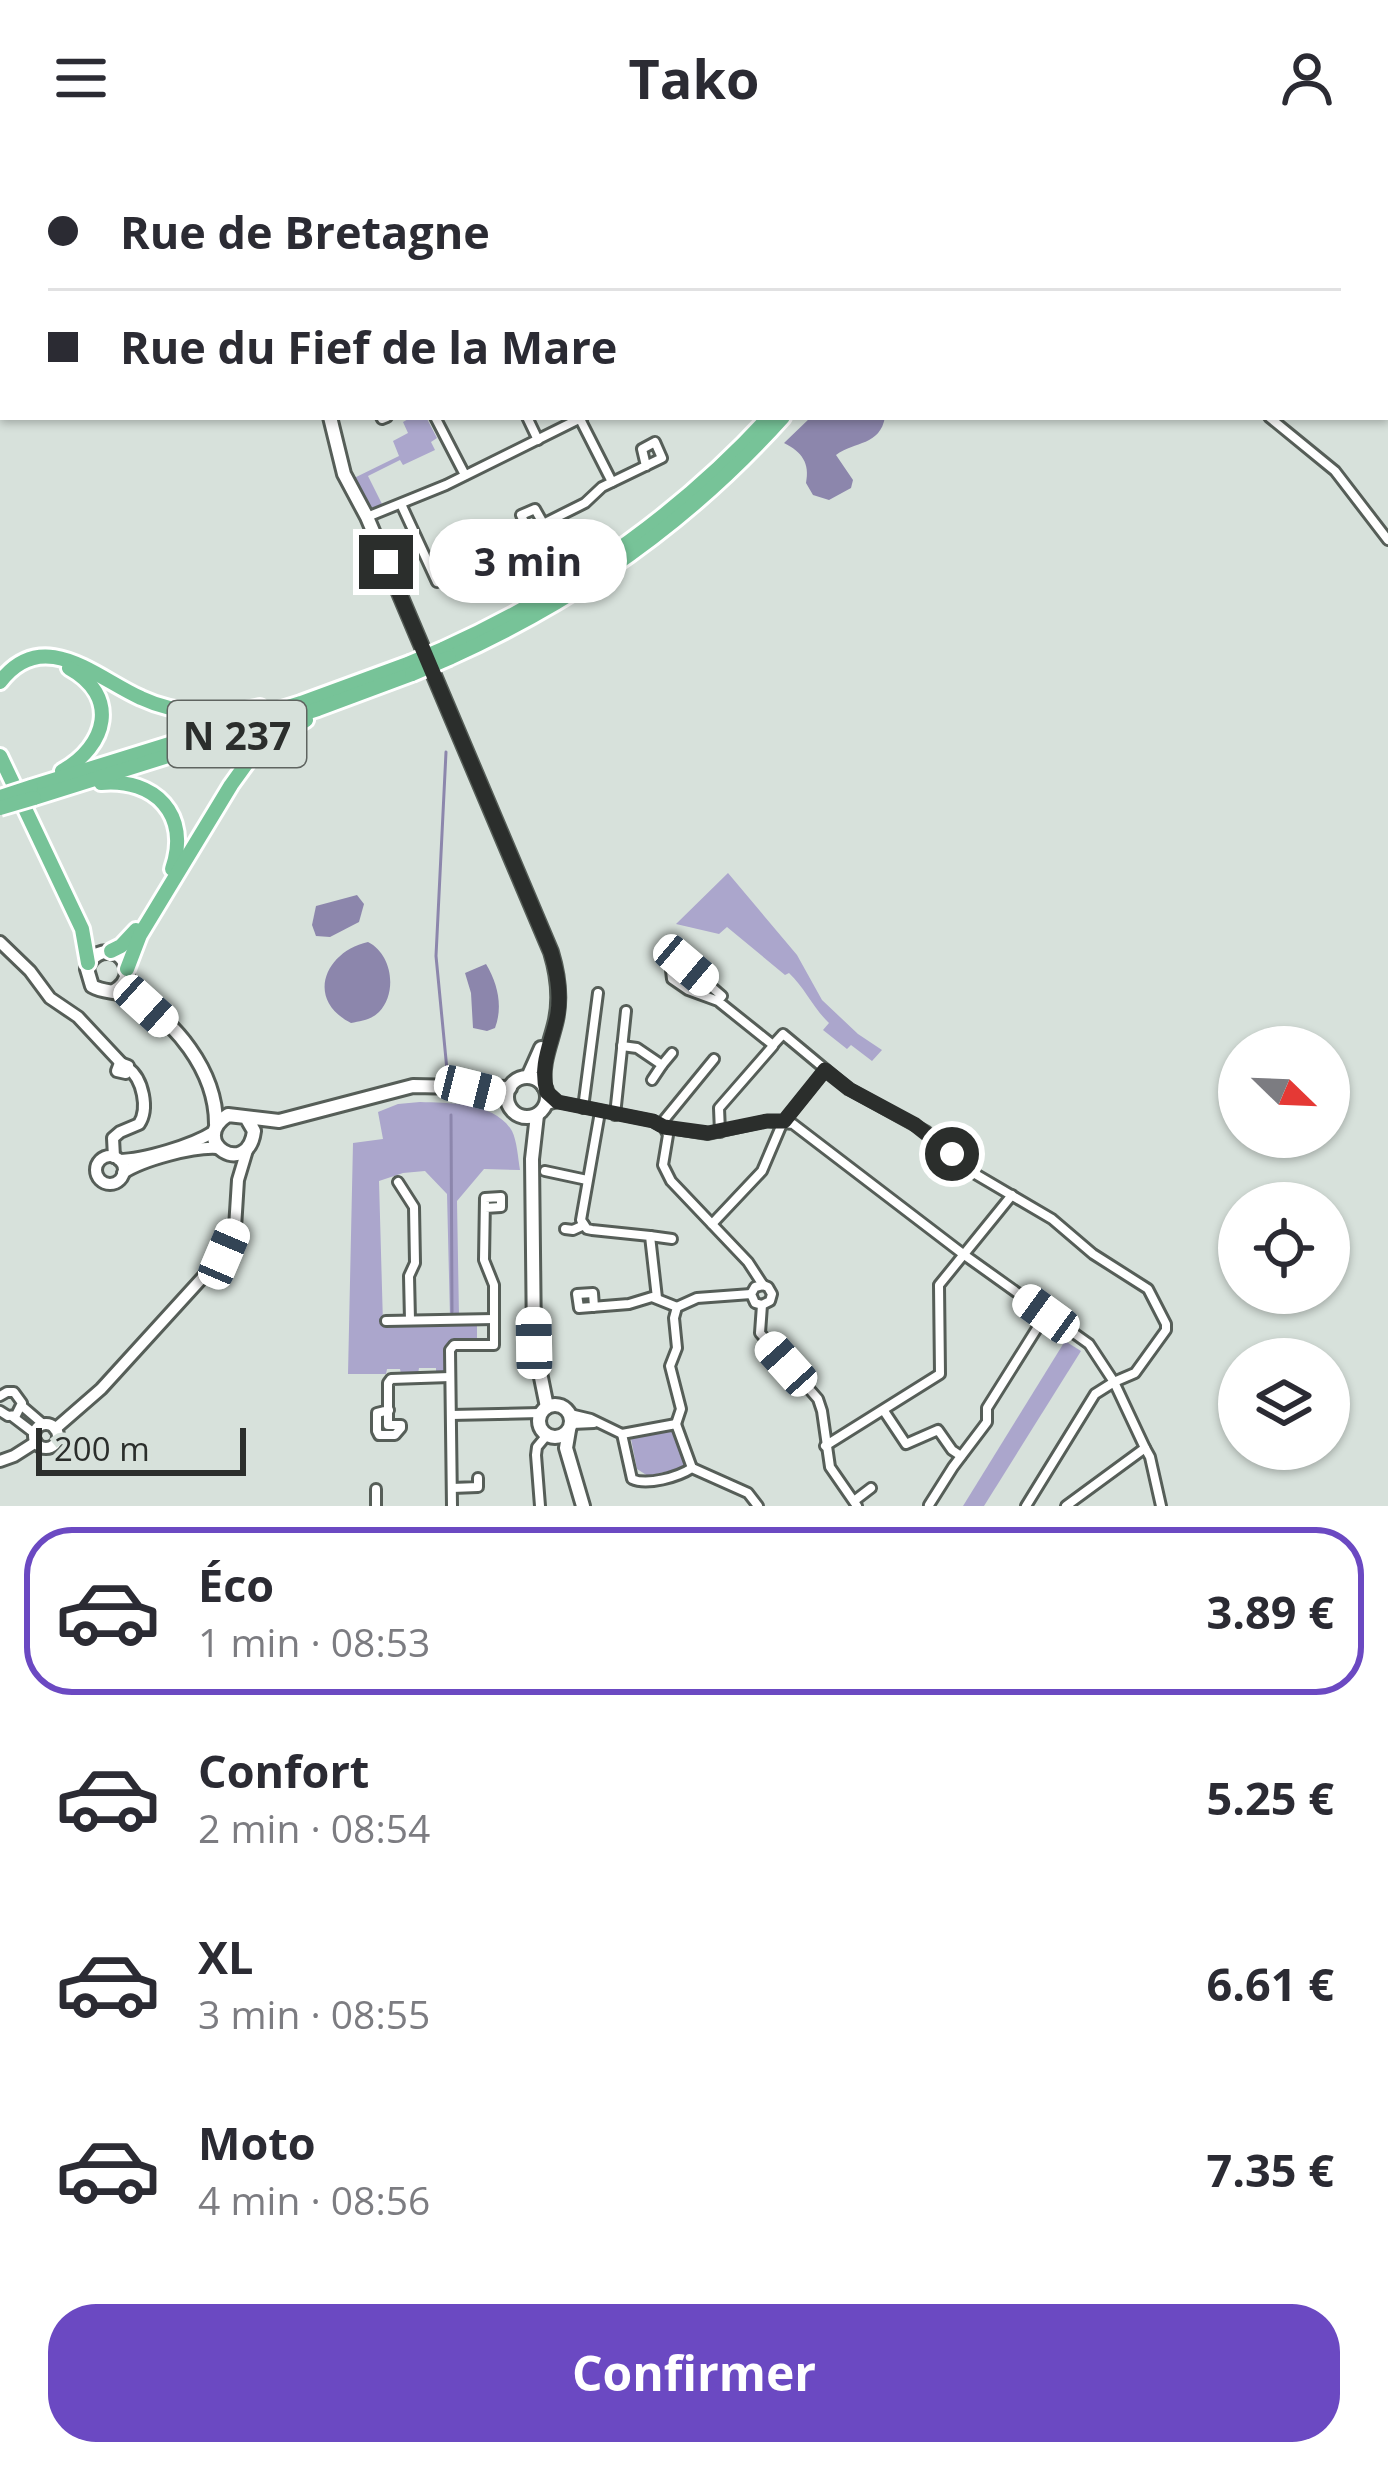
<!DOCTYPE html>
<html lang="fr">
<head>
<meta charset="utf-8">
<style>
  body { margin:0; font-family:"Open Sans",sans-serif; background:#f2f2f3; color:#2b2b33; height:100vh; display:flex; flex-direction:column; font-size:45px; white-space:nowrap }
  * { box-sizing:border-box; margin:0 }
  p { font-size:39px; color:#7c7c81 }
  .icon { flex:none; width:66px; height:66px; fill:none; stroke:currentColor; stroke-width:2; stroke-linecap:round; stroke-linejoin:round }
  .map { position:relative; height:1350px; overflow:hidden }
  .drawer { display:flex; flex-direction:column; background:#fff; flex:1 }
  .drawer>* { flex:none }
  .guide { position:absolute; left:0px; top:0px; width:1389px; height:264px; box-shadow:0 3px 9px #0004; display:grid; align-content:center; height:264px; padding:0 48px; background:#fff }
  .needle { width:78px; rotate:113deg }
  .fabs { position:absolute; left:1218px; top:870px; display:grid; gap:24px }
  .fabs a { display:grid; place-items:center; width:132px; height:132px; border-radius:50%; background:#fff; box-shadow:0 3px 9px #0004; font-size:60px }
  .scale { position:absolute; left:36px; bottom:30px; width:210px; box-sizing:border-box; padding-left:12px; border:6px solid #2b2e2c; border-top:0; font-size:33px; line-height:42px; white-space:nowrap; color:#2b2e2c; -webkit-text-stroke:9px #d7e1db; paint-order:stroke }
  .end { position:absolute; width:54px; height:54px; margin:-27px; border:15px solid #2b2e2c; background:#fff; box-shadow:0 0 0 6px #fff }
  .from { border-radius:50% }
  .bubble { position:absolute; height:84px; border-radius:42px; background:#fff; box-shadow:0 3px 9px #0004; font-size:39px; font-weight:700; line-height:84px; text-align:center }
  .car { position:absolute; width:36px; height:72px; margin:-36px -18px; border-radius:15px; box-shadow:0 0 9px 3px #0007; background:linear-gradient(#fff 24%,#345 0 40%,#fff 0 76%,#345 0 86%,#fff 0) }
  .guide b { display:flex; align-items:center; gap:42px; height:114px; font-size:45px }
  .guide b+b { border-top:3px solid #e1e1e2 }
  .guide i { width:30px; height:30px; background:#2b2b33 }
  ul { padding:21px 0 0; list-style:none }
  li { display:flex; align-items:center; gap:36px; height:168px; margin:0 24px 18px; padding:0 24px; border:6px solid transparent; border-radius:48px }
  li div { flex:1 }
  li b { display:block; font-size:45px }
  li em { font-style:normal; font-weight:700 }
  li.selected { border-color:#6b49c2 }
  li>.icon { width:108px; height:108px; stroke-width:1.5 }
  .action { display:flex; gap:24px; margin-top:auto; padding:24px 48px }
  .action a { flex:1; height:138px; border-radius:48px; background:#6b49c2; color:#fff; font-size:48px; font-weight:700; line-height:138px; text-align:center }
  header { display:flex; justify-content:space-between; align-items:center; height:156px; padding:0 48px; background:#fff; font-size:54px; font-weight:700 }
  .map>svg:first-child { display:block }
</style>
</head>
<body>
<header><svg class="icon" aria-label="menu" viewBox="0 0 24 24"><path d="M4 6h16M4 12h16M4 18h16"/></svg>Tako<svg class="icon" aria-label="person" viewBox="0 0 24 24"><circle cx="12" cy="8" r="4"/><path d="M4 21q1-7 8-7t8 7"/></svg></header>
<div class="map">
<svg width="1388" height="1350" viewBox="0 0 1388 1350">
  <rect width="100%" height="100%" fill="#d7e1db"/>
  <g fill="#aba6cc">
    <polygon points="412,261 426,261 437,282 431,286 435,294 403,309 400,304 368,320 385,354 367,361 348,325 399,300 393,285 408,277 403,266"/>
    <path d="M728,717L797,799L822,844L858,878L882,894L872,905L851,889L847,893L823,874L829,867C813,852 805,832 789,817L785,819L727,771L719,778L676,768Z"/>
    <path d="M420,946C449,947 495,946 512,975C517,985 518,1002 520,1014L484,1013L457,1045L459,1161H450L447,1038L425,1015L403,1017L379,1025L383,1168L477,1166V1186L447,1187V1211L442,1218H436V1212H419L418,1218H401L400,1213H387L386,1218H348L353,987L383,983L378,956L398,948Z"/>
    <polygon points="1065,1185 1081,1195 984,1350 963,1350"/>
    <polygon points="662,1273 675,1276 680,1284 685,1311 648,1320 637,1313 631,1283 661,1276"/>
  </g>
  <g fill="#8c86ac">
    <path d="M811,261H885C880,290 855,285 836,299L853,324L851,332L829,344L813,339L806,327C810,307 802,296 784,287Z"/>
    <polygon points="357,739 364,748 359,766 330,781 316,780 312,769 316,750"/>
    <path d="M368,786C392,798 398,836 379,856C371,864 361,865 351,867C304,843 326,795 368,786Z"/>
    <path d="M486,808C498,828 503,851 495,872L487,875L473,872L471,837L465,817Z"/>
  </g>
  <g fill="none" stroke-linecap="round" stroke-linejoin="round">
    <g stroke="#8c86ac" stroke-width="3">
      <polyline points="446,596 436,800 447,914"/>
      <polyline points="451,959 452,1156"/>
    </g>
    <defs>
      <g id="minor">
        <polyline points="531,0 535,3"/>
        <polyline points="720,0 723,3"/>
        <polyline points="1060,0 1062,3"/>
        <polyline points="687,3 690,0"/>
        <polyline points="772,3 772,0"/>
        <polyline points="0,86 3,84"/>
        <polyline points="0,105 3,108"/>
        <polyline points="381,261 382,263 387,261"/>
        <polyline points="435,261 465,319"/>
        <polyline points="527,261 538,284"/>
        <polyline points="1269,261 1335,315 1388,384"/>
        <polyline points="580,263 612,326"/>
        <polyline points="401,348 437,426 530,380 547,366 585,347 602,331 662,302 655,286 642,293 646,310"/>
        <polyline points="367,361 446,329 583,261"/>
        <polyline points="530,380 521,359 535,353 544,369"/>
        <polyline points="718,845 722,840 686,809 678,808 671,814 672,823 688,834 718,845 773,889 783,878 849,933 927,976 977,1019 1052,1063 1093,1098 1148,1133 1166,1168 1166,1174 1135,1217 1114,1226 1095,1238 1026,1350"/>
        <polyline points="622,890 637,892 662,909 652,924"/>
        <polyline points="662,909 672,897"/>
        <polyline points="546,949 558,946 653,965 664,971 668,979 663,1009 671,1025 748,1106 763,1129"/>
        <polyline points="583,952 598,837"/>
        <polyline points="600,956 581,1064 587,1073 592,1074 650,1080 657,1142"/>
        <polyline points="615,959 626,855"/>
        <polyline points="660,969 714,903"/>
        <polyline points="664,971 708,978 767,965 793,968 963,1098 1089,1188 1114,1226 1145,1292"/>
        <polyline points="720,976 719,952 773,890"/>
        <polyline points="545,1015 587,1024"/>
        <polyline points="398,1026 414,1051 415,1107 409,1120 410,1164"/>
        <polyline points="712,1068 762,1015 782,968 825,914"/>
        <polyline points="565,1073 573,1074 584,1069"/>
        <polyline points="650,1080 672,1083"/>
        <polyline points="762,1149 755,1147 751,1138 755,1131 763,1129 768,1131 772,1138 770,1145 762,1149 760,1177 818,1243 822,1255 830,1311 857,1350"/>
        <polyline points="594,1151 593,1137 577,1138 579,1152 629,1148 652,1141 677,1151"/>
        <polyline points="386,1165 494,1163"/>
        <polyline points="0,1240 7,1236 14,1236 22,1247 16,1259 8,1260 0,1255"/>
        <polyline points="22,1250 43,1268"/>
        <polyline points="389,1254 377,1257 377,1275 379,1279 395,1279 401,1272 401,1269 388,1269 388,1227 391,1223 450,1221"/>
        <polyline points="884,1255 906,1288 938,1274 952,1294 961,1300"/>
        <path d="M570,1258L591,1263L622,1278L632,1323C647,1330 678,1321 692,1312L748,1337L758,1350"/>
        <polyline points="451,1259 541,1257"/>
        <polyline points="13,1261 34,1277"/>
        <polyline points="572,1268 594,1267"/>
        <polyline points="676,1268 681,1253 670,1210 677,1192 674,1162 677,1151 697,1142 751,1138"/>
        <polyline points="622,1278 676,1268 692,1312"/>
        <polyline points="825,1290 940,1218 939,1129 1012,1039"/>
        <polyline points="452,1332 478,1331 478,1322"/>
        <polyline points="376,1333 376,1350"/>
        <polyline points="854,1345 871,1332"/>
        <polyline points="929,1349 953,1311 987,1266 987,1252 1046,1158"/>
        <polyline points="452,1350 450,1194 454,1189 494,1189 494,1129 484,1104 485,1042 501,1041 501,1051 485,1052"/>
        <polyline points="540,1350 536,1299 537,1291 547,1279"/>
        <polyline points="1066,1350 1145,1292 1150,1301 1161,1350"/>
      </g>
      <g id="tertiary">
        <polyline points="78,0 80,3"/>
        <polyline points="286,3 294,0"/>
        <polyline points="0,237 3,235"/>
        <polyline points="0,786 30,815 50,842 78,861 121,907"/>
        <polygon points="120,907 128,910 126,917 117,915"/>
        <circle cx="110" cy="1014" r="14"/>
        <path d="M114,1001L113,982L120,976L139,968C149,953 143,923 128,912"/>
        <path d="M119,1004C143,1004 193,989 213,976"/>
        <path d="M123,1017C143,1004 194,990 218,992"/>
        <circle cx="46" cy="1280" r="12"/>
        <polyline points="55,1273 101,1233 224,1098 235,1072 238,1024 247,994"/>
        <polyline points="0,1305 14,1300 36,1286"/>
      </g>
      <g id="secondary">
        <polyline points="315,0 315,3"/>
        <polyline points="351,0 351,3"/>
        <path d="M330,261L344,318L367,361L551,796C558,819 561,840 556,864C551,887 541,906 544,931"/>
        <path d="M114,835C130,826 131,809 117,798C103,793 91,798 87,813L92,830C104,837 115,834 127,840C175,861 216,916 216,968"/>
        <polyline points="528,921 541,892"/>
        <circle cx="527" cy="941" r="20"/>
        <polyline points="537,959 532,1003 534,1187 547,1251"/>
        <path d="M247,963L254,975C248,1023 187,986 228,959L279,965L413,930L510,932"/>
        <circle cx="555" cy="1265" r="16"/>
        <polyline points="569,1274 566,1292 583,1350"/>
      </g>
      <g id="trunk">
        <polyline points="948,3 950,0"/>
        <polyline points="960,3 962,0"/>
        <path d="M443,493C567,437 677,361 769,261"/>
        <path d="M449,502C576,445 690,365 783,261"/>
        <path d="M0,526C43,469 96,522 141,542C177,559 222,560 260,551"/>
        <polyline points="0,600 82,773 88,807"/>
        <path d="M62,615C107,590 120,540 69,512"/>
        <path d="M101,627C155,622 191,659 172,713"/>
        <polyline points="31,631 301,547 410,507"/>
        <polyline points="34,642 318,553 412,518"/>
        <polyline points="111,795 121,790 136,774"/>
        <polyline points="127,813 140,779 231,629 249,604 267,587 306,564"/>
      </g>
    </defs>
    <use href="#minor" stroke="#565e58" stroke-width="14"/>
    <use href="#tertiary" stroke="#565e58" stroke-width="16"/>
    <use href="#secondary" stroke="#565e58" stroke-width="18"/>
    <use href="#trunk" stroke="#fff" stroke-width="20"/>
    <use href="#minor" stroke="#fff" stroke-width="8"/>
    <use href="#tertiary" stroke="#fff" stroke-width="10"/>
    <use href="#secondary" stroke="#fff" stroke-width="12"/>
    <use href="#trunk" stroke="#77c398" stroke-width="14"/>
    <defs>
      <g id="trunk-bridge">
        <polyline points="410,507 443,493"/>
        <polyline points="412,518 449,502"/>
        <polyline points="0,641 31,631"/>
        <polyline points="0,652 34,642"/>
      </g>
    </defs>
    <use href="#trunk-bridge" stroke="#fff" stroke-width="20" stroke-linecap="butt"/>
    <use href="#trunk-bridge" stroke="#77c398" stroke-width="14"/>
  </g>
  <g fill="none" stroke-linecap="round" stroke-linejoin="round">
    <path stroke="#2b2e2c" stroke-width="15" d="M386,406L551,796C557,816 561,835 558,857C553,885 539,907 547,936L558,946L653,965L664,971L708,977L767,965H784L825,914L849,933L914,968L952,998"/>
  </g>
  <g text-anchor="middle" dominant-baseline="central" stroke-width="10" stroke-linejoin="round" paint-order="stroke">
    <rect fill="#d7e1db" stroke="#5f6460" stroke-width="3" x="168" y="545" width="138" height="66" rx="9"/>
    <g font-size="39" font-weight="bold" fill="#2b2e2c">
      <text x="237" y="578">N 237</text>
    </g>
  </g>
</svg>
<div class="fabs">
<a><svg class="needle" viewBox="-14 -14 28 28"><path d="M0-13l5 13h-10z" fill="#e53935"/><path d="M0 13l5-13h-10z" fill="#7c7c81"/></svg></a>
<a><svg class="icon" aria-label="locate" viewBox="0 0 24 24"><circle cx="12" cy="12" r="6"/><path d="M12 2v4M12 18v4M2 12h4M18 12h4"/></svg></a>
<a><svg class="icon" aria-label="layers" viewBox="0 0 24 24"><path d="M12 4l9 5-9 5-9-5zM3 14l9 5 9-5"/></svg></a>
</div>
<div class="scale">200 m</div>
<i class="end from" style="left:952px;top:998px"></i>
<i class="end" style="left:386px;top:406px"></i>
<div class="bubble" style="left:429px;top:363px;width:198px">3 min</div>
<i class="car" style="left:686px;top:809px;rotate:130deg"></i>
<i class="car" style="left:146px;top:850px;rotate:132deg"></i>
<i class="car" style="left:470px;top:932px;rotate:104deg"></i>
<i class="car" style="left:224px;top:1098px;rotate:23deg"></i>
<i class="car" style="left:1046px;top:1158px;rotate:306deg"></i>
<i class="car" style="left:534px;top:1187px;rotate:359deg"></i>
<i class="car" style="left:786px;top:1208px;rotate:318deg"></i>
<div class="guide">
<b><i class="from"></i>Rue de Bretagne</b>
<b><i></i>Rue du Fief de la Mare</b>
</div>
</div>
<section class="drawer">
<ul>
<li class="selected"><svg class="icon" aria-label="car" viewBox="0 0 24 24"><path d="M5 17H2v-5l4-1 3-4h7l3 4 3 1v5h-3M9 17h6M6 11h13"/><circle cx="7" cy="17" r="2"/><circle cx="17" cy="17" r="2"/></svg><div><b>Éco</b><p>1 min · 08:53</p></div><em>3.89 €</em></li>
<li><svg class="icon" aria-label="car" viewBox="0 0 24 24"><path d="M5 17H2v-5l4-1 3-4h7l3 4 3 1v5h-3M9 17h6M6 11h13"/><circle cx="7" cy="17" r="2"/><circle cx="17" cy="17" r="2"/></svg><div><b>Confort</b><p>2 min · 08:54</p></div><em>5.25 €</em></li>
<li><svg class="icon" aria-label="car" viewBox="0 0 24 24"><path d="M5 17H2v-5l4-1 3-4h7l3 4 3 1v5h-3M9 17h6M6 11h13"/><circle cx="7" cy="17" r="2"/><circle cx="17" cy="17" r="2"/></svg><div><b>XL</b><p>3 min · 08:55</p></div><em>6.61 €</em></li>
<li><svg class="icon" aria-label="car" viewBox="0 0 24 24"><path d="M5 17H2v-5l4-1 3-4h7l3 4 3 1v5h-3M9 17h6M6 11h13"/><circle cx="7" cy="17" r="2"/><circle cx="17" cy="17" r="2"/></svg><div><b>Moto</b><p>4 min · 08:56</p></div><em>7.35 €</em></li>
</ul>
<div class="action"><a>Confirmer</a></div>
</section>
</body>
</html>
